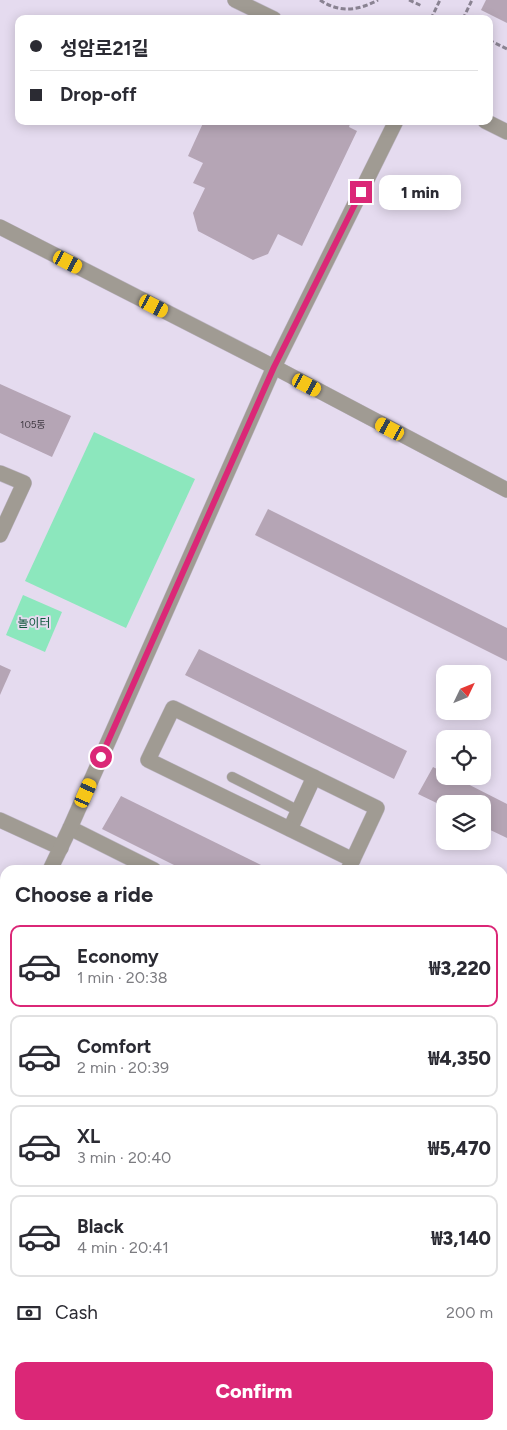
<!DOCTYPE html>
<html lang="en">
<head>
<meta charset="utf-8">
<style>
  body { margin:0; font-family:Figtree,"Noto Sans KR",sans-serif; background:#f7f7f7; color:#2b2b33; height:100vh; display:flex; flex-direction:column; font-size:19px; white-space:nowrap }
  * { box-sizing:border-box; margin:0 }
  p { font-size:16px; color:#7c7c81 }
  .icon { flex:none; width:28px; height:28px; fill:none; stroke:currentColor; stroke-width:2; stroke-linecap:round; stroke-linejoin:round }
  .map { position:relative; flex:1; overflow:hidden }
  .drawer { position:absolute; left:0px; top:865px; width:508px; height:565px; display:flex; flex-direction:column; background:#fff; border-radius:15px 15px 0 0; box-shadow:0 2px 12px #0003 }
  .drawer>* { flex:none }
  .guide { position:absolute; left:15px; top:15px; width:478px; height:110px; border-radius:10px; box-shadow:0 2px 12px #0003; display:grid; align-content:center; height:110px; padding:0 15px; background:#fff }
  .needle { width:32px; rotate:47deg }
  .buttons { position:absolute; left:436px; top:665px; display:grid; gap:10px }
  .buttons a { display:grid; place-items:center; width:55px; height:55px; border-radius:10px; background:#fff; box-shadow:0 2px 12px #0003; font-size:25px }
  .end { position:absolute; width:22px; height:22px; margin:-11px; border:6px solid #db2777; background:#fff; box-shadow:0 0 0 2px #fff }
  .from { border-radius:50% }
  .bubble { position:absolute; height:35px; border-radius:10px; background:#fff; box-shadow:0 2px 12px #0003; font-size:16px; font-weight:800; line-height:35px; text-align:center }
  .car { position:absolute; width:15px; height:30px; margin:-15px -8px; border-radius:6px; box-shadow:0 0 4px 1px #0007; background:linear-gradient(#f5c518 24%,#345 0 40%,#f5c518 0 76%,#345 0 86%,#f5c518 0) }
  .guide b { display:flex; align-items:center; gap:18px; height:48px; font-size:19px }
  .guide b+b { border-top:1px solid #e1e1e2 }
  .guide i { width:12px; height:12px; background:#2b2b33 }
  ul { padding:0; list-style:none }
  li { display:flex; align-items:center; gap:15px; height:82px; margin:0 10px 8px; padding:0 5px; border:2px solid #e1e1e2; border-radius:10px }
  li div { flex:1 }
  li b { display:block; font-size:19px }
  li em { font-style:normal; font-weight:800 }
  li.on { border-color:#db2777 }
  li>.icon { width:45px; height:45px; stroke-width:1.5 }
  h2 { padding:0 15px; font-size:22px; line-height:60px }
  .pay { display:flex; align-items:center; gap:12px; height:55px; padding:0 15px; font-size:19px }
  .pay p { margin-inline-start:auto }
  .button { display:flex; gap:10px; margin-top:auto; padding:10px 15px }
  .button a { flex:1; height:58px; border-radius:10px; background:#db2777; color:#fff; font-size:20px; font-weight:800; line-height:58px; text-align:center }
  .map>svg:first-child { display:block }
</style>
</head>
<body>
<div class="map">
<svg width="507" height="1430" viewBox="0 0 507 1430">
  <rect width="100%" height="100%" fill="#e5dbef"/>
  <g fill="#8ce7bd">
    <polygon points="94,432 195,479 126,628 25,581"/>
    <polygon points="23,595 62,612 45,652 6,635"/>
  </g>
  <g fill="#b5a5b5">
    <polygon points="486,0 507,0 507,23 481,10"/>
    <polygon points="204,121 351,121 349,127 357,131 302,246 278,234 268,254 253,260 198,231 193,213 205,188 193,183 203,163 188,156"/>
    <polygon points="0,384 71,416 52,457 0,433"/>
    <polygon points="268,509 507,628 507,661 255,535"/>
    <polygon points="199,649 407,751 394,779 185,675"/>
    <polygon points="0,665 11,670 0,695"/>
    <polygon points="433,767 445,773 445,776 452,776 507,804 507,838 482,826 482,804 445,804 445,807 418,794"/>
    <polygon points="121,796 271,870 184,870 102,829"/>
    <polygon points="502,993 507,996 507,1033 502,1031"/>
    <polygon points="0,1165 5,1167 5,1208 0,1206"/>
    <polygon points="0,1363 5,1366 5,1404 0,1401"/>
    <polygon points="506,1401 507,1430 483,1430 480,1427 482,1425 502,1425 502,1404"/>
    <polygon points="44,1425 110,1425 107,1430 53,1430"/>
  </g>
  <g fill="none" stroke-linecap="round" stroke-linejoin="round">
    <defs>
      <polyline id="service" points="232,777 299,811"/>
      <g id="minor">
        <polyline points="0,227 274,367 507,490"/>
        <polyline points="274,367 396,121"/>
        <polyline points="0,473 24,483 0,535"/>
        <polyline points="0,820 61,848"/>
        <polyline points="70,828 154,870"/>
        <polyline points="290,829 314,777"/>
        <polyline points="348,870 377,808 173,708 148,760 353,860"/>
      </g>
      <g id="tertiary">
        <polyline points="235,0 274,19"/>
        <polyline points="485,121 507,132"/>
        <polyline points="50,870 70,828 274,367"/>
        <polyline points="0,943 5,937"/>
        <polyline points="502,1261 507,1251"/>
        <polyline points="0,1290 5,1293"/>
        <polyline points="264,1425 274,1430"/>
        <polyline points="427,1430 429,1425"/>
      </g>
    </defs>
    <use href="#service" stroke="#c0b8c9" stroke-width="11"/>
    <use href="#minor" stroke="#c0b8c9" stroke-width="16"/>
    <use href="#tertiary" stroke="#c0b8c9" stroke-width="16"/>
    <g stroke="#8a8392" stroke-width="3" stroke-dasharray="5 2.5" stroke-linecap="butt">
      <path d="M320,0C339,13 358,11 378,0"/>
      <polyline points="409,0 422,6"/>
      <polyline points="431,19 440,0"/>
      <polyline points="463,19 472,0"/>
      <polyline points="489,40 507,49"/>
    </g>
    <use href="#service" stroke="#a09b93" stroke-width="10"/>
    <use href="#minor" stroke="#a09b93" stroke-width="15"/>
    <use href="#tertiary" stroke="#a09b93" stroke-width="15"/>
  </g>
  <g fill="none" stroke-linecap="round" stroke-linejoin="round">
    <polyline stroke="#db2777" stroke-width="6" points="101,757 274,367 361,192"/>
  </g>
  <g text-anchor="middle" dominant-baseline="central" stroke-width="4" stroke-linejoin="round" paint-order="stroke">
    <g font-size="10" fill="#403a43">
      <text x="33" y="424">105동</text>
    </g>
    <g font-size="12" fill="#0e583d" stroke="#e5dbef">
      <text x="34" y="623">놀이터</text>
    </g>
  </g>
</svg>
<div class="buttons">
<a><svg class="needle" viewBox="-14 -14 28 28"><path d="M0-13l5 13h-10z" fill="#e53935"/><path d="M0 13l5-13h-10z" fill="#7c7c81"/></svg></a>
<a><svg class="icon" aria-label="locate" viewBox="0 0 24 24"><circle cx="12" cy="12" r="6"/><path d="M12 2v4M12 18v4M2 12h4M18 12h4"/></svg></a>
<a><svg class="icon" aria-label="layers" viewBox="0 0 24 24"><path d="M12 4l9 5-9 5-9-5zM3 14l9 5 9-5"/></svg></a>
</div>
<i class="end from" style="left:101px;top:757px"></i>
<i class="end" style="left:361px;top:192px"></i>
<div class="bubble" style="left:379px;top:175px;width:82px">1 min</div>
<i class="car" style="left:68px;top:262px;rotate:117deg"></i>
<i class="car" style="left:154px;top:306px;rotate:117deg"></i>
<i class="car" style="left:307px;top:385px;rotate:118deg"></i>
<i class="car" style="left:390px;top:429px;rotate:298deg"></i>
<i class="car" style="left:86px;top:793px;rotate:24deg"></i>
<div class="guide">
<b><i class="from"></i>성암로21길</b>
<b><i></i>Drop-off</b>
</div>
<section class="drawer">
<h2>Choose a ride</h2>
<ul>
<li class="on"><svg class="icon" aria-label="car" viewBox="0 0 24 24"><path d="M5 17H2v-5l4-1 3-4h7l3 4 3 1v5h-3M9 17h6M6 11h13"/><circle cx="7" cy="17" r="2"/><circle cx="17" cy="17" r="2"/></svg><div><b>Economy</b><p>1 min · 20:38</p></div><em>₩3,220</em></li>
<li><svg class="icon" aria-label="car" viewBox="0 0 24 24"><path d="M5 17H2v-5l4-1 3-4h7l3 4 3 1v5h-3M9 17h6M6 11h13"/><circle cx="7" cy="17" r="2"/><circle cx="17" cy="17" r="2"/></svg><div><b>Comfort</b><p>2 min · 20:39</p></div><em>₩4,350</em></li>
<li><svg class="icon" aria-label="car" viewBox="0 0 24 24"><path d="M5 17H2v-5l4-1 3-4h7l3 4 3 1v5h-3M9 17h6M6 11h13"/><circle cx="7" cy="17" r="2"/><circle cx="17" cy="17" r="2"/></svg><div><b>XL</b><p>3 min · 20:40</p></div><em>₩5,470</em></li>
<li><svg class="icon" aria-label="car" viewBox="0 0 24 24"><path d="M5 17H2v-5l4-1 3-4h7l3 4 3 1v5h-3M9 17h6M6 11h13"/><circle cx="7" cy="17" r="2"/><circle cx="17" cy="17" r="2"/></svg><div><b>Black</b><p>4 min · 20:41</p></div><em>₩3,140</em></li>
</ul>
<div class="pay"><svg class="icon" aria-label="cash" viewBox="0 0 24 24"><path d="M3 7h18v10H3z"/><circle cx="12" cy="12" r="2"/></svg>Cash<p>200 m</p></div>
<div class="button"><a>Confirm</a></div>
</section>
</div>
</body>
</html>
